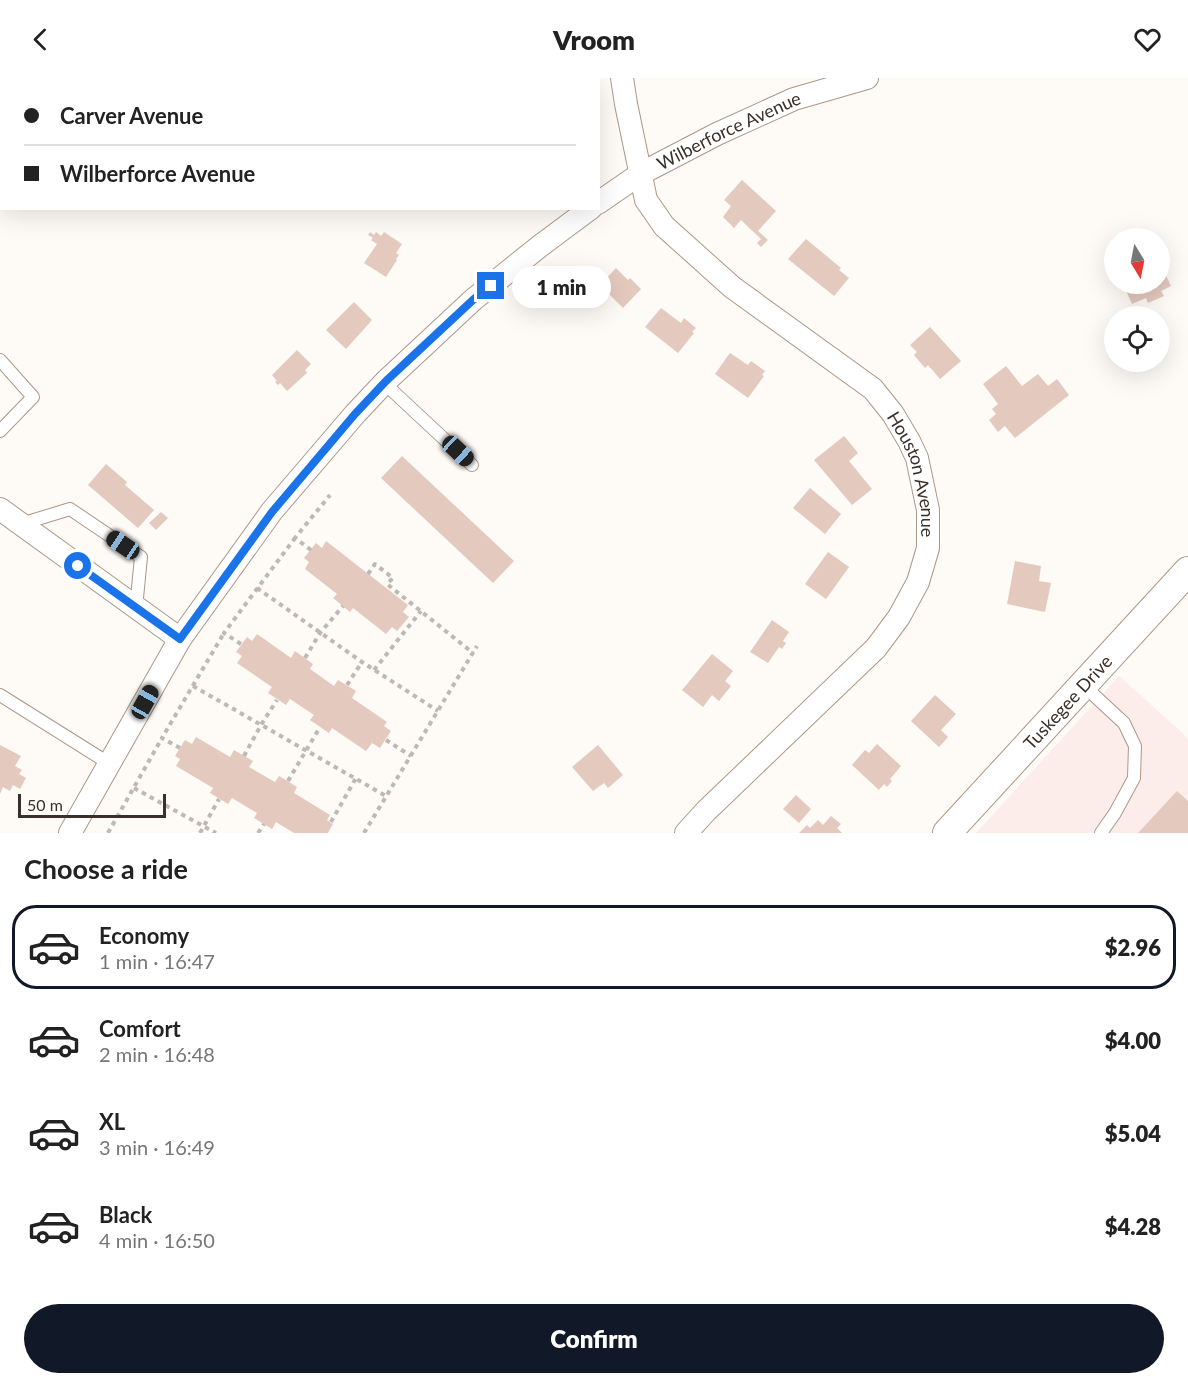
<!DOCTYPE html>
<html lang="en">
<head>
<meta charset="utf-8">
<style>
  body { margin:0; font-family:Lato,sans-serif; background:#f2f2f2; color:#222; height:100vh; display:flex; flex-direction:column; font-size:22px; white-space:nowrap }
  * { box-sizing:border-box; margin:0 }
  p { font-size:20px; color:#767676 }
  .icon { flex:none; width:33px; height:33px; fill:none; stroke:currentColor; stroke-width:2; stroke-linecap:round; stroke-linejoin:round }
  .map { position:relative; height:755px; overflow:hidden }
  .panel { display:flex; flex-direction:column; background:#fff; flex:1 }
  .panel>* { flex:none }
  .top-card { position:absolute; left:0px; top:0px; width:600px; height:132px; box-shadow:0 6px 24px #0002; display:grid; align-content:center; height:132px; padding:0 24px; background:#fff }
  .needle { width:39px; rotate:170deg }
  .buttons { position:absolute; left:1104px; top:150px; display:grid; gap:12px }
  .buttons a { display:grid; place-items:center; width:66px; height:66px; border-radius:50%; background:#fff; box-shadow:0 6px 24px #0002; font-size:30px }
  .scale { position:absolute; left:18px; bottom:15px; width:148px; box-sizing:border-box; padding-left:6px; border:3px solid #393029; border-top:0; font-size:16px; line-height:21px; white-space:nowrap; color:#393029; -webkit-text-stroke:4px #fefaf6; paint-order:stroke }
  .end { position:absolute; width:27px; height:27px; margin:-14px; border:8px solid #1a73e8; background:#fff; box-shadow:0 0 0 3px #fff }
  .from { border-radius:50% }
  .bubble { position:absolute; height:42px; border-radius:21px; background:#fff; box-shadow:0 6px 24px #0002; font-size:20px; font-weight:800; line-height:42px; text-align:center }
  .car { position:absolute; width:18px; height:36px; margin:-18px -9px; border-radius:8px; box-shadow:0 0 4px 2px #0007; background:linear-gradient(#222 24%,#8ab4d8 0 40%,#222 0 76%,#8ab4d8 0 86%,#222 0) }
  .top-card b { display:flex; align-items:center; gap:21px; height:57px; font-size:22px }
  .top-card b+b { border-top:2px solid #e0e0e0 }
  .top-card i { width:15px; height:15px; background:#222 }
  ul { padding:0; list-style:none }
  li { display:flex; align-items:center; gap:18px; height:84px; margin:0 12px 9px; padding:0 12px; border:3px solid transparent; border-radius:24px }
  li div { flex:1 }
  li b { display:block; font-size:22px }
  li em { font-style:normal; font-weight:800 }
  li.active { border-color:#111827 }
  li>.icon { width:54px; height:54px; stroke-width:1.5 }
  h2 { padding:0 24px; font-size:27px; line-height:72px }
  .button { display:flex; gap:12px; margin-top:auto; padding:12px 24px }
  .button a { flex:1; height:69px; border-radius:36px; background:#111827; color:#fff; font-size:24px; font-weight:800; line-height:69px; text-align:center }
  header { display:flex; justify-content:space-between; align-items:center; height:78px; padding:0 24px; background:#fff; font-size:27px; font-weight:800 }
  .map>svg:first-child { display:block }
</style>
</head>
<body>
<header><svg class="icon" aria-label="back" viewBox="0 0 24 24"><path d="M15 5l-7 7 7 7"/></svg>Vroom<svg class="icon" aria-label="heart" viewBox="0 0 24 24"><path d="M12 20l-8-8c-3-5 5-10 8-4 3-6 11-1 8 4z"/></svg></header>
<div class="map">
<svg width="1188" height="755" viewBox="0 0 1188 755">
  <rect width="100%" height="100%" fill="#fefaf6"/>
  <polygon fill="#fdedea" points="1119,598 1188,660 1188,755 976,755"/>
  <g fill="#e4c9be">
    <polygon points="742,102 776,133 758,153 768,162 761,169 757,165 761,161 741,142 734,150 723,139 731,128 724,122"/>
    <polygon points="370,154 374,157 376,154 381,158 384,154 402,166 396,175 399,177 396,181 397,182 386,199 364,185 377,166 371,162 373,160 368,157"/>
    <polygon points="806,161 841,190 839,192 849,200 834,218 788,181"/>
    <polygon points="1160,185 1171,208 1161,213 1164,218 1148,225 1146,220 1132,226 1123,206 1160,206"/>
    <polygon points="616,190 628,202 630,200 641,211 623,230 600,207"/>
    <polygon points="354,224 372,242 346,271 326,252"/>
    <polygon points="661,230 681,245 684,240 696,250 692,254 694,255 678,275 645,249"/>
    <polygon points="930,249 961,283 940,301 928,287 925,290 914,277 917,274 910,267"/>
    <polygon points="297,272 311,286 305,292 307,295 287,313 280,305 278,307 275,304 277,303 272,297"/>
    <polygon points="730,275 748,287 751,283 765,293 762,297 764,298 748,320 715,296"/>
    <polygon points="1006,288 1022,308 1038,296 1048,308 1057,301 1069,317 1015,360 1005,348 998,354 989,342 996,336 992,331 998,326 983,306"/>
    <polygon points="844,358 858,375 849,383 872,411 852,427 814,382"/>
    <polygon points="402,378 514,483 493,505 381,400"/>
    <polygon points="106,386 127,404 125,407 154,432 138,450 88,407"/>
    <polygon points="810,410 841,436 825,456 793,430"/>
    <polygon points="161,434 168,440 156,452 149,445"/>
    <polygon points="326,463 408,527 403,534 409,539 397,553 392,549 386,556 353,530 350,534 333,520 337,516 305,491 309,484 304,480 316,465 322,470"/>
    <polygon points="828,474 849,489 826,521 805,506"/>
    <polygon points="1015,483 1041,488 1039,503 1051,505 1045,534 1007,526"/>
    <polygon points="772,542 789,554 783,563 786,565 782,571 779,569 768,585 750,574"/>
    <polygon points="257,556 291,580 295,573 313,586 310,591 334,608 338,602 356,613 352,620 387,644 384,648 391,653 380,670 372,665 366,673 332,650 329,655 310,642 314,637 290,621 286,627 268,615 272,609 237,585 242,578 236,574 247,559 252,563"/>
    <polygon points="712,576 733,593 725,603 731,608 719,623 712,617 703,629 682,612"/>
    <polygon points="935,617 956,636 941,652 948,659 939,669 911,643"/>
    <polygon points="196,659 230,679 234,672 253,683 249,689 275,704 279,698 297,709 294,715 330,737 327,742 333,746 328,755 294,755 276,744 272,751 254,740 257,735 232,720 228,726 210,715 213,710 176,688 180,681 175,678 185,662 192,666"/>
    <polygon points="877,666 901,688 890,701 892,703 887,709 884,706 879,712 852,687 865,672 869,675"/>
    <polygon points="0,667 21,678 15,688 22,692 19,696 26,700 20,711 13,707 10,713 3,709 0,716"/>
    <polygon points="598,667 623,697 608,710 604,705 593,713 572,689"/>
    <polygon points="1177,713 1188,723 1188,755 1138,755"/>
    <polygon points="796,717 811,731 799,745 783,731"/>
    <polygon points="831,738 841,746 837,750 842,755 799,755 807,747 810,750 818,742 823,747"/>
  </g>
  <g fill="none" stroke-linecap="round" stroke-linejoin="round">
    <defs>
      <g id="service">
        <polyline points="0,282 33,319 0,353"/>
        <polyline points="384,305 472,387"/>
        <polyline points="21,446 70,431 141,479 136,530"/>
        <polyline points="1083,607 1124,645 1135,668 1134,700 1115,735 1101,755"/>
        <polyline points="0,617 110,686"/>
      </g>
      <g id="minor">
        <path id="s1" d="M622,0L626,26L646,122L664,148L732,209L873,311L893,336L909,363L917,380L928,432V470L918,504L899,539L876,570L706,733L686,755"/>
        <path id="s2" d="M598,125L640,96L717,56L794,21L867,0"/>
        <polyline points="0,431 180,561"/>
        <polyline points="70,755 180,561 272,433 355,336 386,303 474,221 540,168 591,130"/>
      </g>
      <g id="tertiary">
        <path id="s3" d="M947,755L1188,493"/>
      </g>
    </defs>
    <use href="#service" stroke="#ad9787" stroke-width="14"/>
    <use href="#minor" stroke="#ad9787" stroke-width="24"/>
    <use href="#tertiary" stroke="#ad9787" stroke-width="30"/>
    <g stroke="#beb9b4" stroke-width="4" stroke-dasharray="4.5 4.5" stroke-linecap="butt">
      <polyline points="311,472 295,460 330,417"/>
      <polyline points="368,496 375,486 393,500 387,506 473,575"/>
      <polyline points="257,510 362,584 438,633"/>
      <polyline points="241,566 224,555 295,460"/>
      <polyline points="305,580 320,555 343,528"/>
      <polyline points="374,592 421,533"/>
      <polyline points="347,607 362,584"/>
      <polyline points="193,608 386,718"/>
      <polyline points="386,662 411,678"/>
      <polyline points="180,670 162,660 224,555"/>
      <polyline points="244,678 261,647 277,622"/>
      <polyline points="288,703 320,649"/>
      <polyline points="134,710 216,755"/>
      <polyline points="331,744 356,700"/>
      <polyline points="108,755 162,660"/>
      <polyline points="200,755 219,721"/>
      <polyline points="258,755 264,746"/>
      <polyline points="364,755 477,568"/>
    </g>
    <use href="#service" stroke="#fff" stroke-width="12"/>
    <use href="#minor" stroke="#fff" stroke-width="22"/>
    <use href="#tertiary" stroke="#fff" stroke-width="28"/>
  </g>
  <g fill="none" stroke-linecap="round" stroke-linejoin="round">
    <polyline stroke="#1a73e8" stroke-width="8" points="78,488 180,561 272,434 355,336 386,303 474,221 491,208"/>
  </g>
  <g text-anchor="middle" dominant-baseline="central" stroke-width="6" stroke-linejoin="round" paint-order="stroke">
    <g font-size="18" fill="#393029" stroke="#fefaf6">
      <text stroke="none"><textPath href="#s2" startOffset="150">Wilberforce Avenue</textPath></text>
      <text stroke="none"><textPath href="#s1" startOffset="518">Houston Avenue</textPath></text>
      <text stroke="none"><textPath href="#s3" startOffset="178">Tuskegee Drive</textPath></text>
    </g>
  </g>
</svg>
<div class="buttons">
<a><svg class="needle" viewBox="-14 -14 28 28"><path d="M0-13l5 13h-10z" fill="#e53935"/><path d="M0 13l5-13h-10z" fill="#767676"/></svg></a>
<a><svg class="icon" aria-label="locate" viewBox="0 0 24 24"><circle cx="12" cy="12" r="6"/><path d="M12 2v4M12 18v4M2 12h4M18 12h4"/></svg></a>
</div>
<div class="scale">50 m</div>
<i class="end from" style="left:78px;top:488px"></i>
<i class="end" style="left:491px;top:208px"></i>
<div class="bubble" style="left:512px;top:188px;width:99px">1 min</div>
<i class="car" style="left:458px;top:373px;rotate:133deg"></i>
<i class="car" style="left:123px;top:467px;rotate:304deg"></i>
<i class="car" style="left:145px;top:624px;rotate:29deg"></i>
<div class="top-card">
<b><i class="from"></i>Carver Avenue</b>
<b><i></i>Wilberforce Avenue</b>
</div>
</div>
<section class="panel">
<h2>Choose a ride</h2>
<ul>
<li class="active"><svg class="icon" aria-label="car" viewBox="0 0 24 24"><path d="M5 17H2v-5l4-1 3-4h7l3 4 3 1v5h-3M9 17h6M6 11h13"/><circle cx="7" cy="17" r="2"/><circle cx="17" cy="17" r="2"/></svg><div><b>Economy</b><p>1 min · 16:47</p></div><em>$2.96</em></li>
<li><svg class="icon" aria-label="car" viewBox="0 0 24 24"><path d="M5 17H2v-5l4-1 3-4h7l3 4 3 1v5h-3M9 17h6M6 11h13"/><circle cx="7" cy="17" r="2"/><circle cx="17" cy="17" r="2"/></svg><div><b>Comfort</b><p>2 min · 16:48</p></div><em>$4.00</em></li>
<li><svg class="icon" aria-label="car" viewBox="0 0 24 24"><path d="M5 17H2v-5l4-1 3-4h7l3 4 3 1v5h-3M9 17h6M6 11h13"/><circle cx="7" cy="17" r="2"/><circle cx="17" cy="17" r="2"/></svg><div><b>XL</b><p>3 min · 16:49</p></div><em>$5.04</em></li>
<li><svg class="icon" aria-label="car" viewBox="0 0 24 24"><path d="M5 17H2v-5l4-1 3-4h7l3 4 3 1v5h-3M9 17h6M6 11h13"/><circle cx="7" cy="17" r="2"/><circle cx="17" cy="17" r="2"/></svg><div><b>Black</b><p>4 min · 16:50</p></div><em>$4.28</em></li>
</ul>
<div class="button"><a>Confirm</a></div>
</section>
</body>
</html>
